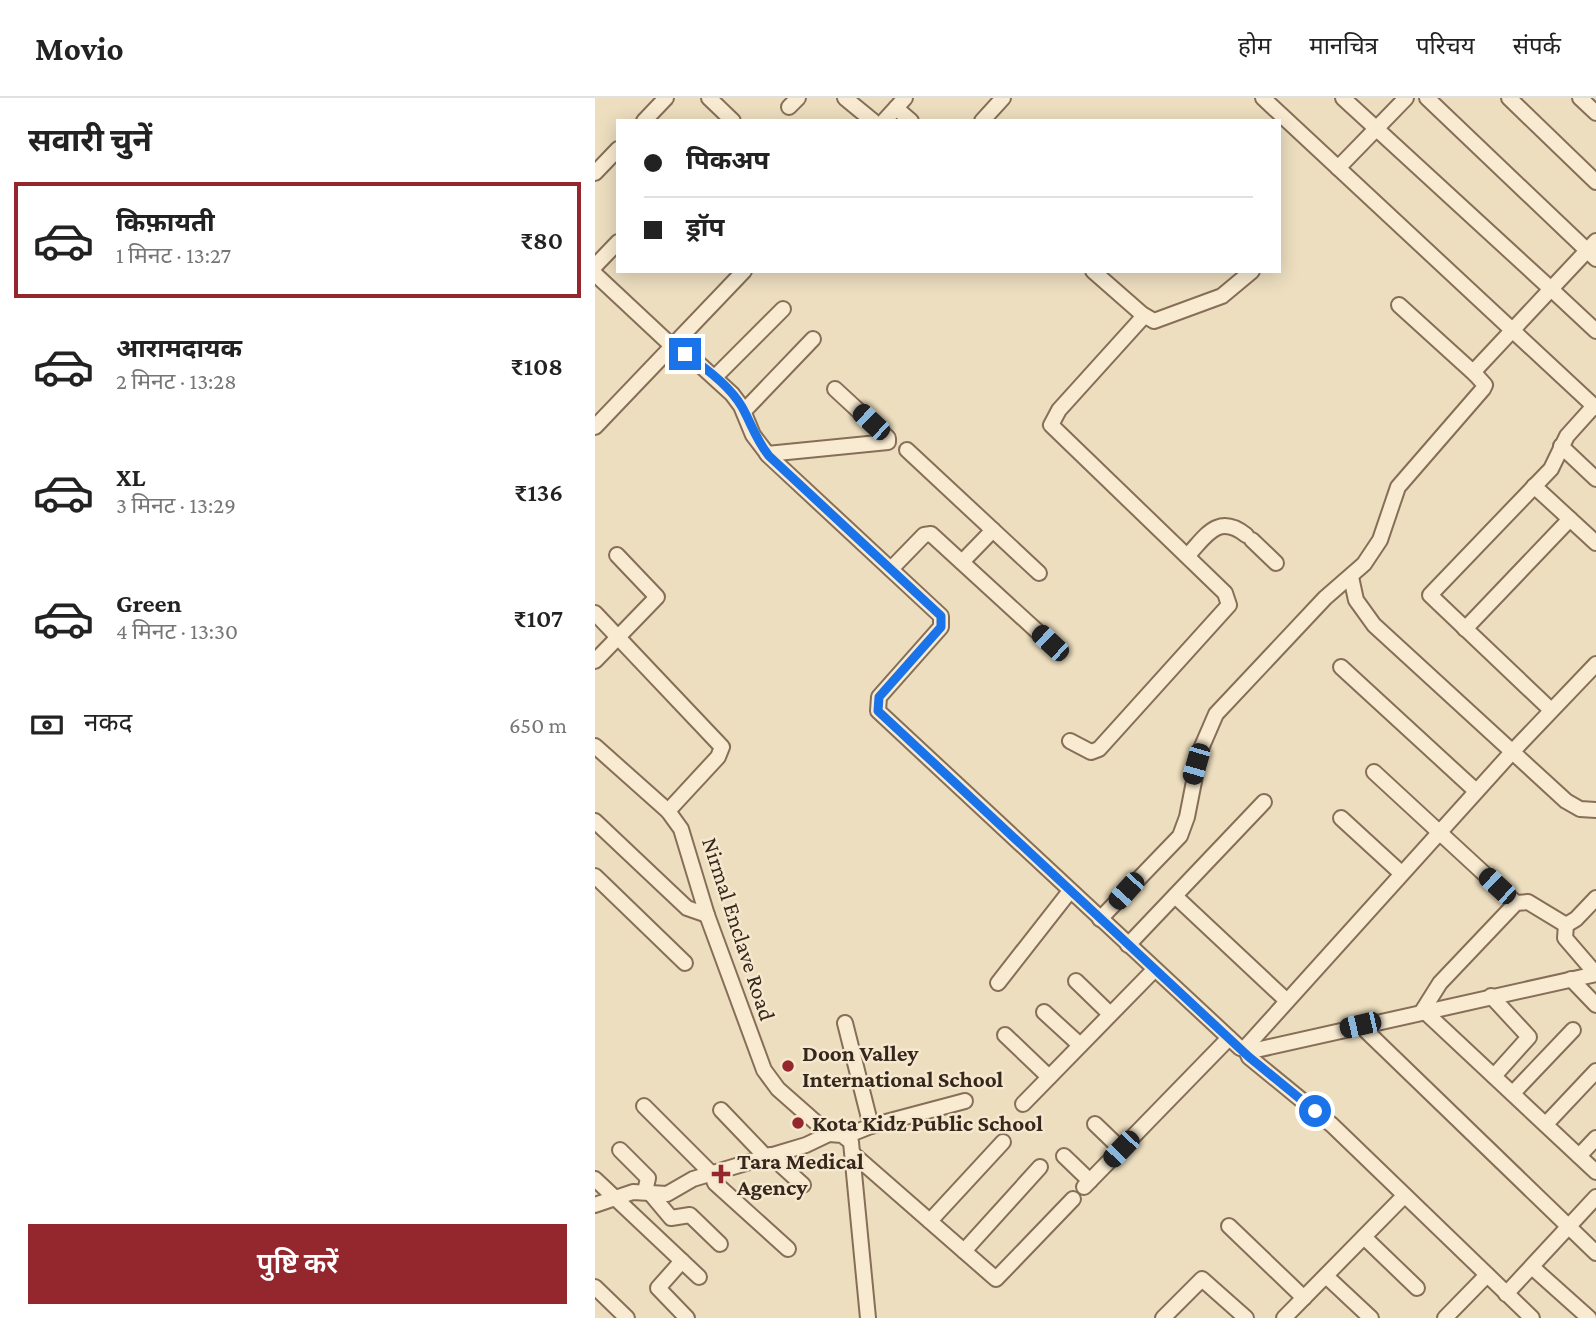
<!DOCTYPE html>
<html lang="hi">
<head>
<meta charset="utf-8">
<style>
  body { margin:0; font-family:"Crimson Pro","Noto Sans Devanagari",serif; background:#f6f6f6; color:#222; height:100vh; display:flex; flex-direction:column; font-size:26px; white-space:nowrap }
  * { box-sizing:border-box; margin:0 }
  p { font-size:23px; color:#767676 }
  .icon { flex:none; width:38px; height:38px; fill:none; stroke:currentColor; stroke-width:2; stroke-linecap:round; stroke-linejoin:round }
  .map { position:relative; flex:1; overflow:hidden }
  .details { display:flex; flex-direction:column; background:#fff; width:595px }
  .details>* { flex:none }
  .banner { position:absolute; left:21px; top:21px; width:665px; height:154px; border-radius:0px; box-shadow:0 4px 18px #0003; display:grid; align-content:center; height:154px; padding:0 28px; background:#fff }
  .end { position:absolute; width:32px; height:32px; margin:-16px; border:9px solid #1a73e8; background:#fff; box-shadow:0 0 0 4px #fff }
  .from { border-radius:50% }
  .car { position:absolute; width:21px; height:42px; margin:-21px -10px; border-radius:9px; box-shadow:0 0 5px 2px #0007; background:linear-gradient(#222 24%,#8ab4d8 0 40%,#222 0 76%,#8ab4d8 0 86%,#222 0) }
  .banner b { display:flex; align-items:center; gap:24px; height:66px; font-size:26px }
  .banner b+b { border-top:2px solid #e0e0e0 }
  .banner i { width:18px; height:18px; background:#222 }
  ul { padding:0; list-style:none }
  li { display:flex; align-items:center; gap:21px; height:116px; margin:0 14px 10px; padding:0 14px; border:4px solid transparent; border-radius:0px }
  li div { flex:1 }
  li b { display:block; font-size:26px }
  li em { font-style:normal; font-weight:600 }
  li.active { border-color:#94272d }
  li>.icon { width:63px; height:63px; stroke-width:1.5 }
  h2 { padding:0 28px; font-size:32px; line-height:84px }
  .pay { display:flex; align-items:center; gap:18px; height:77px; padding:0 28px; font-size:26px }
  .pay p { margin-inline-start:auto }
  .primary-button { display:flex; gap:14px; margin-top:auto; padding:14px 28px }
  .primary-button a { flex:1; height:80px; border-radius:0px; background:#94272d; color:#fff; font-size:28px; font-weight:600; line-height:80px; text-align:center }
  header { display:flex; align-items:center; gap:42px; box-sizing:border-box; height:98px; padding:0 35px; background:#fff; border-bottom:2px solid #e0e0e0 }
  header strong { font-size:33px }
  nav { display:flex; gap:38px; margin-inline-start:auto; font-size:24px }
  main { display:flex; flex:1; min-height:0 }
  .map>svg:first-child { display:block }
</style>
</head>
<body>
<header>
<strong>Movio</strong>
<nav><a>होम</a><a>मानचित्र</a><a>परिचय</a><a>संपर्क</a></nav>
</header>
<main>
<section class="details">
<h2>सवारी चुनें</h2>
<ul>
<li class="active"><svg class="icon" aria-label="car" viewBox="0 0 24 24"><path d="M5 17H2v-5l4-1 3-4h7l3 4 3 1v5h-3M9 17h6M6 11h13"/><circle cx="7" cy="17" r="2"/><circle cx="17" cy="17" r="2"/></svg><div><b>किफ़ायती</b><p>1 मिनट · 13:27</p></div><em>₹80</em></li>
<li><svg class="icon" aria-label="car" viewBox="0 0 24 24"><path d="M5 17H2v-5l4-1 3-4h7l3 4 3 1v5h-3M9 17h6M6 11h13"/><circle cx="7" cy="17" r="2"/><circle cx="17" cy="17" r="2"/></svg><div><b>आरामदायक</b><p>2 मिनट · 13:28</p></div><em>₹108</em></li>
<li><svg class="icon" aria-label="car" viewBox="0 0 24 24"><path d="M5 17H2v-5l4-1 3-4h7l3 4 3 1v5h-3M9 17h6M6 11h13"/><circle cx="7" cy="17" r="2"/><circle cx="17" cy="17" r="2"/></svg><div><b>XL</b><p>3 मिनट · 13:29</p></div><em>₹136</em></li>
<li><svg class="icon" aria-label="car" viewBox="0 0 24 24"><path d="M5 17H2v-5l4-1 3-4h7l3 4 3 1v5h-3M9 17h6M6 11h13"/><circle cx="7" cy="17" r="2"/><circle cx="17" cy="17" r="2"/></svg><div><b>Green</b><p>4 मिनट · 13:30</p></div><em>₹107</em></li>
</ul>
<div class="pay"><svg class="icon" aria-label="cash" viewBox="0 0 24 24"><path d="M3 7h18v10H3z"/><circle cx="12" cy="12" r="2"/></svg>नकद<p>650 m</p></div>
<div class="primary-button"><a>पुष्टि करें</a></div>
</section>
<div class="map">
<svg width="1001" height="1220" viewBox="0 0 1001 1220">
  <rect width="100%" height="100%" fill="#eddebf"/>
  <g fill="none" stroke-linecap="round" stroke-linejoin="round">
    <defs>
      <g id="minor">
        <polyline points="114,0 138,23"/>
        <polyline points="250,0 278,23"/>
        <polyline points="668,0 1001,310"/>
        <polyline points="832,0 1001,161"/>
        <polyline points="914,0 1001,84"/>
        <polyline points="985,0 1001,15"/>
        <polyline points="194,9 203,0"/>
        <polyline points="301,10 316,23"/>
        <polyline points="49,23 71,0"/>
        <polyline points="289,23 310,0"/>
        <polyline points="387,23 408,0"/>
        <polyline points="743,70 811,0"/>
        <polyline points="0,75 23,51"/>
        <polyline points="1001,143 956,191 1001,233"/>
        <polyline points="0,168 23,144"/>
        <polyline points="498,173 547,216 559,223 627,198 657,173"/>
        <polyline points="0,176 77,248 103,265 137,296 146,308 158,337 174,358 346,518 346,529 284,599 283,613 645,950 661,952 1001,876"/>
        <polyline points="804,207 880,276"/>
        <polyline points="120,279 188,211"/>
        <polyline points="149,313 218,241"/>
        <polyline points="0,329 149,173"/>
        <polyline points="966,348 1001,381"/>
        <polyline points="312,352 444,475"/>
        <polyline points="172,356 293,344 293,340 240,291"/>
        <polyline points="939,388 1001,445"/>
        <polyline points="657,442 681,465"/>
        <path d="M593,457C611,438 623,415 651,437"/>
        <polyline points="367,464 398,432"/>
        <polyline points="296,471 329,437 336,436 455,545"/>
        <polyline points="756,479 761,502 779,527 971,703 985,711 1001,712"/>
        <polyline points="0,515 127,649 123,659 73,713"/>
        <polyline points="870,531 975,421"/>
        <polyline points="0,563 62,499 22,457"/>
        <polyline points="746,569 881,693"/>
        <polyline points="956,612 835,497 956,371 972,338 999,308"/>
        <polyline points="475,643 496,654 504,651 634,507 630,495 456,327 464,312 549,218"/>
        <polyline points="0,648 73,713 86,731 112,817 169,972 183,991 234,1036 247,1037 256,1044 273,1220"/>
        <polyline points="779,674 921,805"/>
        <polyline points="746,720 806,775"/>
        <polyline points="0,723 92,810 112,817"/>
        <polyline points="0,778 90,865"/>
        <polyline points="580,798 691,902"/>
        <polyline points="1001,800 981,821 971,827 933,804 921,805 845,885 828,912 1001,1074"/>
        <polyline points="505,821 585,738 592,719 605,653 621,616 730,500 769,466 785,442 803,389 888,291 890,287 880,276 882,270 956,191 748,0"/>
        <polyline points="971,827 970,840 1001,876"/>
        <polyline points="533,847 669,704"/>
        <polyline points="976,881 1001,907"/>
        <polyline points="481,883 515,916"/>
        <polyline points="403,885 475,793"/>
        <polyline points="896,898 934,939 899,978"/>
        <polyline points="449,914 485,947"/>
        <polyline points="250,925 276,1028"/>
        <polyline points="765,927 1001,1155"/>
        <polyline points="410,937 454,979"/>
        <polyline points="918,995 978,932"/>
        <polyline points="428,1006 559,872"/>
        <polyline points="49,1008 116,1075 120,1085 193,1151"/>
        <polyline points="126,1012 171,1059"/>
        <polyline points="500,1026 526,1051"/>
        <polyline points="951,1026 1001,973"/>
        <polyline points="251,1038 276,1028 370,1003"/>
        <polyline points="25,1052 53,1080 50,1094"/>
        <polyline points="258,1056 401,1181 478,1101"/>
        <polyline points="175,1057 208,1087"/>
        <polyline points="469,1058 495,1083"/>
        <polyline points="984,1058 1001,1040"/>
        <polyline points="0,1081 104,1179"/>
        <polyline points="489,1089 634,940"/>
        <polyline points="55,1095 76,1120 95,1117 125,1146"/>
        <polyline points="0,1107 38,1094 72,1096 98,1081 211,1047 234,1036"/>
        <polyline points="335,1123 408,1044"/>
        <polyline points="634,1128 709,1200"/>
        <polyline points="769,1139 822,1190"/>
        <polyline points="369,1153 445,1069"/>
        <polyline points="87,1163 63,1190 92,1220"/>
        <polyline points="937,1169 994,1220"/>
        <polyline points="731,1178 776,1220"/>
        <polyline points="0,1189 32,1220"/>
        <polyline points="911,1196 1001,1099"/>
        <polyline points="568,1220 607,1181 651,1220"/>
        <polyline points="689,1220 809,1098"/>
        <polyline points="850,1220 892,1177"/>
        <polyline points="937,1220 737,1027 654,959 650,950 918,653 1001,566"/>
      </g>
    </defs>
    <use href="#minor" stroke="#866e57" stroke-width="18"/>
    <use href="#minor" stroke="#f8ebd1" stroke-width="14"/>
  </g>
  <g fill="none" stroke-linecap="round" stroke-linejoin="round">
    <path stroke="#1a73e8" stroke-width="9" d="M90,256C111,270 135,288 147,309C157,327 160,340 174,358L346,518V529L284,599L283,613L654,959L720,1013"/>
  </g>
  <g fill="#94272d" stroke="#f5e8ce" stroke-width="2.5">
    <circle cx="193" cy="968" r="7"/>
    <circle cx="203" cy="1025" r="7"/>
    <path d="M122.5 1065.5h7v7h7v7h-7v7h-7v-7h-7v-7h7z"/>
  </g>
  <g text-anchor="middle" dominant-baseline="central" stroke-width="5" stroke-linejoin="round" paint-order="stroke">
    <g font-size="23" fill="#35271c" stroke="#f5e8ce">
      <text transform="translate(144 831) rotate(72)">Nirmal Enclave Road</text>
    </g>
    <g font-size="23" font-weight="bold" fill="#35271c" stroke="#f5e8ce" text-anchor="start">
      <text x="207" y="955">Doon Valley<tspan x="207" dy="26">International School</tspan></text>
      <text x="217" y="1025">Kota Kidz Public School</text>
      <text x="142" y="1063">Tara Medical<tspan x="142" dy="26">Agency</tspan></text>
    </g>
  </g>
</svg>
<i class="end from" style="left:720px;top:1013px"></i>
<i class="end" style="left:90px;top:256px"></i>
<i class="car" style="left:276px;top:324px;rotate:313deg"></i>
<i class="car" style="left:455px;top:545px;rotate:313deg"></i>
<i class="car" style="left:601px;top:666px;rotate:196deg"></i>
<i class="car" style="left:902px;top:788px;rotate:313deg"></i>
<i class="car" style="left:531px;top:793px;rotate:222deg"></i>
<i class="car" style="left:765px;top:927px;rotate:257deg"></i>
<i class="car" style="left:526px;top:1051px;rotate:224deg"></i>
<div class="banner">
<b><i class="from"></i>पिकअप</b>
<b><i></i>ड्रॉप</b>
</div>
</div>
</main>
</body>
</html>
